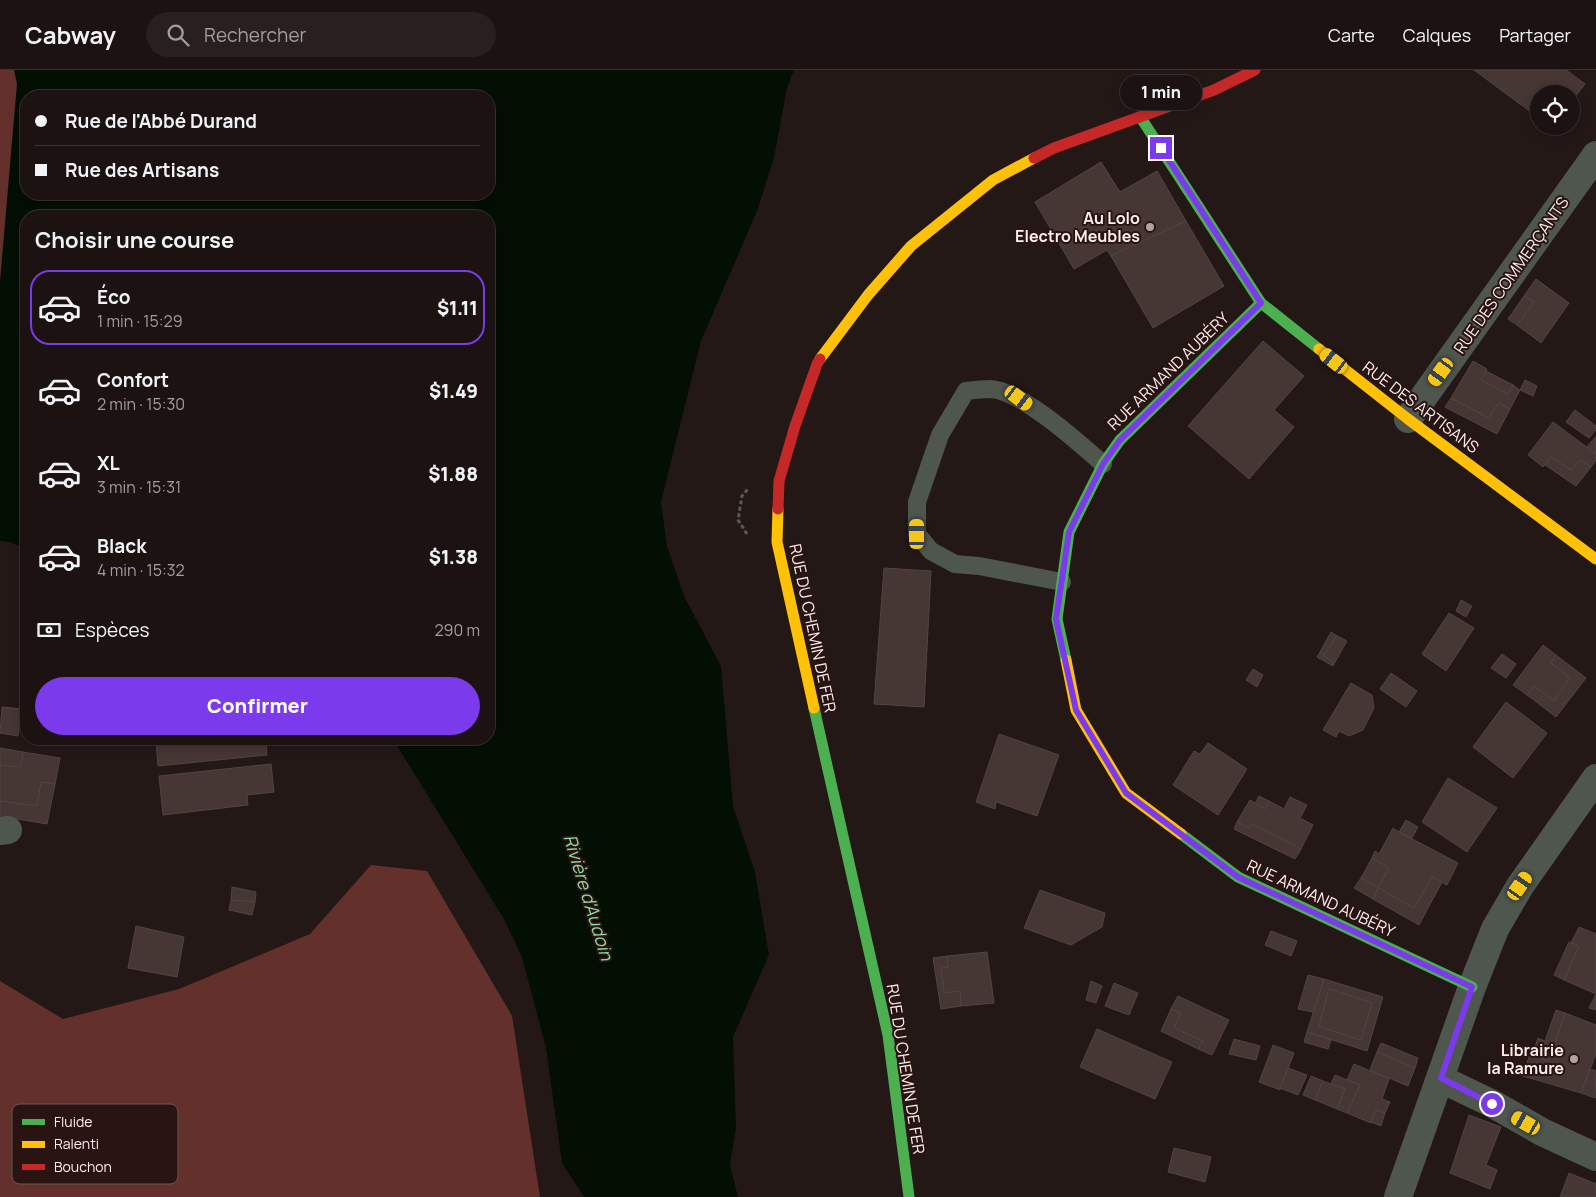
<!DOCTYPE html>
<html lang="fr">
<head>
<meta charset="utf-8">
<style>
  body { margin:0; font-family:Manrope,sans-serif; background:#28201f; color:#f1f3f6; height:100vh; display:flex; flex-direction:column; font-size:19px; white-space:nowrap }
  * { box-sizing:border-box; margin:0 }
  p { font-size:16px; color:#a09e9f }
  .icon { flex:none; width:28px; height:28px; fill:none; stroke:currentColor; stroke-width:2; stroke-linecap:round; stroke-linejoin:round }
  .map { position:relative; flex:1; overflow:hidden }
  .sheet { position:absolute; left:20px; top:140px; width:475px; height:535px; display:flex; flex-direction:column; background:#1b1211; border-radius:20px; box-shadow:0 2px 12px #0003,0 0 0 1px #393231 }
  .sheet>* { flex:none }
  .top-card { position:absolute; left:20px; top:20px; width:475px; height:110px; border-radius:20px; box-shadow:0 2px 12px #0003,0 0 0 1px #393231; display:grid; align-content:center; height:110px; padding:0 15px; background:#1b1211 }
  .tools { position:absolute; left:1530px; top:15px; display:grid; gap:10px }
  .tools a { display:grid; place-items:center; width:50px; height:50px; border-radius:50%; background:#1b1211; box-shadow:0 2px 12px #0003,0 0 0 1px #393231; font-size:25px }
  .end { position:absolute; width:22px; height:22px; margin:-11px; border:6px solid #7c3aed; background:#fff; box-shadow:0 0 0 2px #fff }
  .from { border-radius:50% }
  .bubble { position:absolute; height:35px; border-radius:18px; background:#1b1211; box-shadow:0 2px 12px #0003,0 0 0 1px #393231; font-size:16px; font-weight:800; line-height:35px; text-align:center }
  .car { position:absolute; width:15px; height:30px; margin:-15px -8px; border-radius:6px; box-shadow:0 0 4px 1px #0007; background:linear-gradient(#f5c518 24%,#345 0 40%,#f5c518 0 76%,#345 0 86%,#f5c518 0) }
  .top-card b { display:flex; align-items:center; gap:18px; height:48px; font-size:19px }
  .top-card b+b { border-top:1px solid #393231 }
  .top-card i { width:12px; height:12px; background:#f1f3f6 }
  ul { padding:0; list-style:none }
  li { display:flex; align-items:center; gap:15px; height:75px; margin:0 10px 8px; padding:0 5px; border:2px solid transparent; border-radius:20px }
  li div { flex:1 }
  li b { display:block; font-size:19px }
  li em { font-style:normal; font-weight:800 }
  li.selected { border-color:#7c3aed }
  li>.icon { width:45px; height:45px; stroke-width:1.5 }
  h2 { padding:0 15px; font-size:22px; line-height:60px }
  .pay { display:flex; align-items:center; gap:12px; height:55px; padding:0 15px; font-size:19px }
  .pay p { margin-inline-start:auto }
  .button { display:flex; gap:10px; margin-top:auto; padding:10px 15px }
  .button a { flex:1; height:58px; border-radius:30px; background:#7c3aed; color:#fff; font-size:20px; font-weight:800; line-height:58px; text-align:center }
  header { display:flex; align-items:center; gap:30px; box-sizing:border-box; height:70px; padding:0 25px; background:#1b1211; border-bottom:1px solid #393231 }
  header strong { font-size:24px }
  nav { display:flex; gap:28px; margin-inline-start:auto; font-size:18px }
  .search { width:350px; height:45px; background:#28201f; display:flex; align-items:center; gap:12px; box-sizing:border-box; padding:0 18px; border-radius:28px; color:#a09e9f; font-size:19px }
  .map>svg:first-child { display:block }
</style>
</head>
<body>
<header>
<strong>Cabway</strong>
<div class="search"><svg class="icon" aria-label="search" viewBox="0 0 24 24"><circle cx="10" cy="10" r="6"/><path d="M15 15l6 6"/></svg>Rechercher</div>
<nav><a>Carte</a><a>Calques</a><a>Partager</a></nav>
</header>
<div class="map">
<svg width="1596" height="1127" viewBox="0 0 1596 1127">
  <rect width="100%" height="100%" fill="#241817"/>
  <g fill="#64302b">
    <polygon points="0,0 29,0 0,214"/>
    <polygon points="371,795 427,801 512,946 540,1127 0,1127 0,911 63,949 179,919 310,864"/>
  </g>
  <path fill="#030f03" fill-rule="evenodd" d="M14,0H794L787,18L774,88L757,141L701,271L661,432L667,476L684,526L721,596L733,736L755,802L769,885L733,967L736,1057L730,1095L738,1127H584L562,1093L546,978L522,887L504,849L393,669H489V146H26V478L9,472L0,471V211L17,14ZM26,26H489V124H26Z"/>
  <g fill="#463634" stroke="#504544" fill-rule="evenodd">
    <polygon points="1474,0 1566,0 1585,14 1571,32 1571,24 1539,24 1539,48"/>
    <polygon points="1101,92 1120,122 1157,101 1186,151 1111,186 1107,180 1074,199 1035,132"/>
    <polygon points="1186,151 1224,216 1153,258 1111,186"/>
    <polygon points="1536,209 1569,233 1541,273 1517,255 1534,232 1524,226"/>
    <polygon points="1524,226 1534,232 1517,255 1508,249"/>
    <polygon points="1263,271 1304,306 1274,340 1294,357 1249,409 1188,356"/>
    <polygon points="1473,291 1487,299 1481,310 1508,324 1513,315 1520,320 1510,339 1498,333 1489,348 1451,328"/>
    <polygon points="1486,301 1513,315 1508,324 1481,310"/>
    <polygon points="1525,310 1537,316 1533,326 1520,320"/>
    <polygon points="1451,328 1489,348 1498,333 1510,339 1497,364 1445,337"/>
    <polygon points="1575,340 1596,356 1596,360 1589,368 1566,352"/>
    <polygon points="1553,352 1596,384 1596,390 1591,397 1580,390 1571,400 1551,387 1543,397 1528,385"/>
    <polygon points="1596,366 1596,384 1587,377"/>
    <polygon points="1551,387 1571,400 1580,390 1591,397 1576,416 1545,395"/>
    <polygon points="884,498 931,501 924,637 874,634"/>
    <polygon points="1461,530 1472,536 1466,547 1456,541"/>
    <polygon points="1449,543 1474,558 1446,601 1422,584"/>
    <polygon points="1331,562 1337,566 1324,585 1320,582"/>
    <polygon points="1337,566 1347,571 1334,594 1324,585"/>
    <polygon points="1543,575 1556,585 1551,593 1570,608 1554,631 1534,616 1527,625 1513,615"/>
    <polygon points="1320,582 1334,594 1333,596 1317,587"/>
    <polygon points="1502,584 1516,594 1506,608 1491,598"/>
    <polygon points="1556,585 1586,608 1556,647 1527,625 1534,616 1554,631 1570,608 1551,593"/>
    <polygon points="1253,599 1263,605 1257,617 1246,610"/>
    <polygon points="1391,603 1417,621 1406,637 1380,619"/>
    <polygon points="1351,613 1372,625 1374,638 1363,660 1349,666 1339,661 1336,667 1323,660"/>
    <polygon points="1506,632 1547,663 1513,708 1473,677"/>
    <polygon points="2,637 22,639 18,666 0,663"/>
    <polygon points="999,664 1059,685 1037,746 996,732 995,739 976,732"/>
    <polygon points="30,669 56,669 56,674 29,670"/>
    <polygon points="179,669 266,669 267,685 158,696 156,671"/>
    <polygon points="1208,673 1247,699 1218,745 1173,715 1194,681 1200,684"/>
    <polygon points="0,678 23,682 21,697 0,695"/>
    <polygon points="23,682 60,688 55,714 41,712 37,736 0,731 0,695 21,697"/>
    <polygon points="271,694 274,722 247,725 248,735 163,745 159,706"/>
    <polygon points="1448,708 1497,738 1467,782 1422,752"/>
    <polygon points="41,712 55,714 47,754 0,746 0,731 37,736"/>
    <polygon points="1259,726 1269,731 1265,739 1255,734"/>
    <polygon points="1290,727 1307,735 1300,748 1313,755 1301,779 1252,754 1250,758 1237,752 1250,730 1265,739 1269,731 1284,739"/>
    <polygon points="1406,750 1418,757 1412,768 1399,762"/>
    <polygon points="1237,752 1250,758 1252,754 1301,779 1295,789 1234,759"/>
    <polygon points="1393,758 1399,762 1458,793 1447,815 1432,807 1414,838 1378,818 1389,798 1372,788 1375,781 1379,784"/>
    <polygon points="1372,788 1389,798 1378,818 1361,808"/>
    <polygon points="1432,807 1442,812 1419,855 1373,829 1378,818 1414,838"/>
    <polygon points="1361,808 1378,818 1373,829 1354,818"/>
    <polygon points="232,817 256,822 255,832 231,830"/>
    <polygon points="1040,820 1105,843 1102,857 1071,875 1024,858"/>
    <polygon points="231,830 255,832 252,845 229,840"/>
    <polygon points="136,856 184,867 177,907 128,898"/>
    <polygon points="1579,857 1596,864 1596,924 1564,910 1579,876 1571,873"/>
    <polygon points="1271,861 1297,871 1291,886 1265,875"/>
    <polygon points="1569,872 1579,876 1564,910 1554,905"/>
    <polygon points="987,882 994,933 961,936 960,921 944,923 941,898 948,897 947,886"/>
    <polygon points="947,886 948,897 941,898 944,923 960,921 961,936 941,939 933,888"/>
    <polygon points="1308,905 1324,909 1313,942 1298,939"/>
    <path d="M1324,909L1383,927L1367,981L1307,962ZM1329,919L1372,933L1361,970L1319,956Z"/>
    <polygon points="1091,911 1102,916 1096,933 1086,930"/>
    <polygon points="1114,913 1138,923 1129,945 1105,936"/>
    <polygon points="1329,919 1372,933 1361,970 1319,956"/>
    <polygon points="1596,924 1596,940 1589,938"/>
    <polygon points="1178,926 1229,950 1212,985 1198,979 1203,971 1174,958 1181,943 1171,939"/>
    <polygon points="1171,939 1181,943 1174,958 1203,971 1198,979 1161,961"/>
    <polygon points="1556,940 1565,943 1549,991 1532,985 1538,968 1545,971"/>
    <polygon points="1565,943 1596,955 1596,984 1581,1023 1523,1006 1530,984 1549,991"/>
    <polygon points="1097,959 1172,992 1155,1029 1080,997"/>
    <polygon points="1307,962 1331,970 1328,979 1304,972"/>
    <polygon points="1234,969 1260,976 1256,990 1229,984"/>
    <polygon points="1381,973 1418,988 1415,998 1377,982"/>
    <polygon points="1273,975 1294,983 1280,1020 1259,1012"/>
    <polygon points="1377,982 1415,998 1408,1016 1370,1000"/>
    <polygon points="1354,994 1389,1009 1382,1029 1390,1032 1385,1043 1376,1040 1371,1053 1347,1043 1360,1015 1347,1010"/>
    <polygon points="1288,998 1307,1005 1298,1025 1280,1018"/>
    <polygon points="1590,999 1596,1001 1595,1028 1581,1023"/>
    <polygon points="1335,1005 1360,1015 1347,1043 1337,1039 1345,1019 1331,1014"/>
    <polygon points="1311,1006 1323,1011 1315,1030 1303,1025"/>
    <polygon points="1323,1011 1345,1019 1337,1039 1315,1030"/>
    <polygon points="1376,1040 1385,1043 1381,1056 1371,1052"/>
    <polygon points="1469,1045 1501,1057 1486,1095 1497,1100 1490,1119 1450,1103"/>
    <polygon points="1174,1078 1211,1087 1205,1112 1168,1102"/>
    <polygon points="1569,1103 1596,1114 1596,1127 1560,1127"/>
  </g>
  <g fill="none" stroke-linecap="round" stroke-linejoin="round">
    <polyline stroke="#575954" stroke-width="3" stroke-dasharray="4 2.5" stroke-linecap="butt" points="747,464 738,450 742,426 748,419"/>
    <path stroke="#4e564e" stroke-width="18" d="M1062,512L979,496L955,494L931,481L917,464V432L940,365L966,321C974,320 982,319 990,319C1021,320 1079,373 1103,394"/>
    <g stroke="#4e564e" stroke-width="28">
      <polyline points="1408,349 1596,85"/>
      <polyline points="0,761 8,760"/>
      <polyline points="1441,1009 1493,1034 1542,1062 1596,1087"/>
      <polyline points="1398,1127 1472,917 1495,859 1520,816 1596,708"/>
    </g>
    <g stroke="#4caf50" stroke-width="11">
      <polyline points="1141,48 1261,233 1319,279"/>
      <polyline points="1066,590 1057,549 1069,462 1103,394 1120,370 1261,233"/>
      <polyline points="814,638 888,965 909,1127"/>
      <polyline points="1181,764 1238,807 1472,917"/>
    </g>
    <g stroke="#ffc107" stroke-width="11">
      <polyline points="1319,279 1408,349 1596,489"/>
      <polyline points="820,289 868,225 911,176 993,110 1034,88"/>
      <polyline points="778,439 777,472 814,638"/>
      <polyline points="1066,590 1076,640 1126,723 1181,764"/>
    </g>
    <g stroke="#c62828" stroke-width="11">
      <polyline points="1034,88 1054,78 1214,20 1255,0"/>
      <polyline points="778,439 779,411 795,356 817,294 820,289"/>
    </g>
  </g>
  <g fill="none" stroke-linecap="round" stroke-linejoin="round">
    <polyline stroke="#7c3aed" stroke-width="6" points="1161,78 1261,233 1120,370 1103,394 1069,462 1056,549 1076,640 1126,723 1238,807 1472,917 1441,1008 1492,1034"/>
  </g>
  <g fill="#b1a2a1" stroke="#291412" stroke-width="2">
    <circle cx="1150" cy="157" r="5"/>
    <circle cx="1574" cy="989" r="5"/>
  </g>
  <g text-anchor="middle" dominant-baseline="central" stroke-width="4" stroke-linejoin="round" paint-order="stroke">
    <g font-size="16" font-weight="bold" fill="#fdedeb" stroke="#291412" text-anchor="end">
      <text x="1140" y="148">Au Lolo<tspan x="1140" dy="18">Electro Meubles</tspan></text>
      <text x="1564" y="980">Librairie<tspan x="1564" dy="18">la Ramure</tspan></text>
    </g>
    <g font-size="16" fill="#fdedeb" stroke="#291412">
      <text transform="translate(1511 205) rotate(-55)">RUE DES COMMERÇANTS</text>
      <text transform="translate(1168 301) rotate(-44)">RUE ARMAND AUBÉRY</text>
      <text transform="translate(1421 337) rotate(37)">RUE DES ARTISANS</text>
      <text transform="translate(813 558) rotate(78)">RUE DU CHEMIN DE FER</text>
      <text transform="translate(1321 828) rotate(25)">RUE ARMAND AUBÉRY</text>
      <text transform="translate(906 999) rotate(81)">RUE DU CHEMIN DE FER</text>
    </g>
    <g font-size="18" font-style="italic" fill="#8ddb9f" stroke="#291412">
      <text transform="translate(589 827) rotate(73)">Rivière d'Audoin</text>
    </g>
  </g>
  <rect x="12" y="1034" width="166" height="80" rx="8" fill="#291412" stroke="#695553" stroke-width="1"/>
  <rect x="22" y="1049" width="23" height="6" fill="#4caf50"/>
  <rect x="22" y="1071" width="23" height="7" fill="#ffc107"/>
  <rect x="22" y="1094" width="23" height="6" fill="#c62828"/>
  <g font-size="14" fill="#fdedeb">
    <text x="54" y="1057">Fluide</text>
    <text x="54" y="1079">Ralenti</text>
    <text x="54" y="1102">Bouchon</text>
  </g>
</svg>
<div class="tools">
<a><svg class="icon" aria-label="locate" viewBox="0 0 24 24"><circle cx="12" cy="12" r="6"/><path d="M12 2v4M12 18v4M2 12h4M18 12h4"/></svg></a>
</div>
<i class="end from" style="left:1492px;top:1034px"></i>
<i class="end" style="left:1161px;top:78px"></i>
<div class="bubble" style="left:1120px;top:5px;width:82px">1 min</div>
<i class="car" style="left:1334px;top:291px;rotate:308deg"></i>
<i class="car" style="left:1441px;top:302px;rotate:216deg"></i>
<i class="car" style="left:1019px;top:328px;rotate:127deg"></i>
<i class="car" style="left:917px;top:464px;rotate:0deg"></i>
<i class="car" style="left:1520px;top:816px;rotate:35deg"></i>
<i class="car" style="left:1526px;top:1053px;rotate:300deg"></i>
<div class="top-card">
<b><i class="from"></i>Rue de l'Abbé Durand</b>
<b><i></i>Rue des Artisans</b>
</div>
<section class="sheet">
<h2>Choisir une course</h2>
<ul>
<li class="selected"><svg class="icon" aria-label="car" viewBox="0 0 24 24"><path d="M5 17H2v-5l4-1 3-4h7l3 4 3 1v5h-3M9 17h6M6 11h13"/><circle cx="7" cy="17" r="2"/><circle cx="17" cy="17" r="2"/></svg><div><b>Éco</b><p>1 min · 15:29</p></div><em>$1.11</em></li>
<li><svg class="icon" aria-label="car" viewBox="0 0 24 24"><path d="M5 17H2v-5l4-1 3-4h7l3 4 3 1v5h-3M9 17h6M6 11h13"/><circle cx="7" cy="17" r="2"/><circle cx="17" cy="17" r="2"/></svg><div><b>Confort</b><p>2 min · 15:30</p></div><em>$1.49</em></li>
<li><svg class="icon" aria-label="car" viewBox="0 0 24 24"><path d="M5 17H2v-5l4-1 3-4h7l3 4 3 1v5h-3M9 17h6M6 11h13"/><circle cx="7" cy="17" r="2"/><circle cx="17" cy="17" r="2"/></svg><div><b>XL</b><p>3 min · 15:31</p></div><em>$1.88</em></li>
<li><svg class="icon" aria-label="car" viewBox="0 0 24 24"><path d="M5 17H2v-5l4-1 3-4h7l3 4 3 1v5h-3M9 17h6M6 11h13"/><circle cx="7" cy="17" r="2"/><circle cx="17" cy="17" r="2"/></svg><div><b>Black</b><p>4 min · 15:32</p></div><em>$1.38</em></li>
</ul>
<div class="pay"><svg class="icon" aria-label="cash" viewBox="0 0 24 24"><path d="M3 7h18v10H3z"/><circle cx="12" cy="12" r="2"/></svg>Espèces<p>290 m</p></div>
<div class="button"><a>Confirmer</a></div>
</section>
</div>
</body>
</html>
